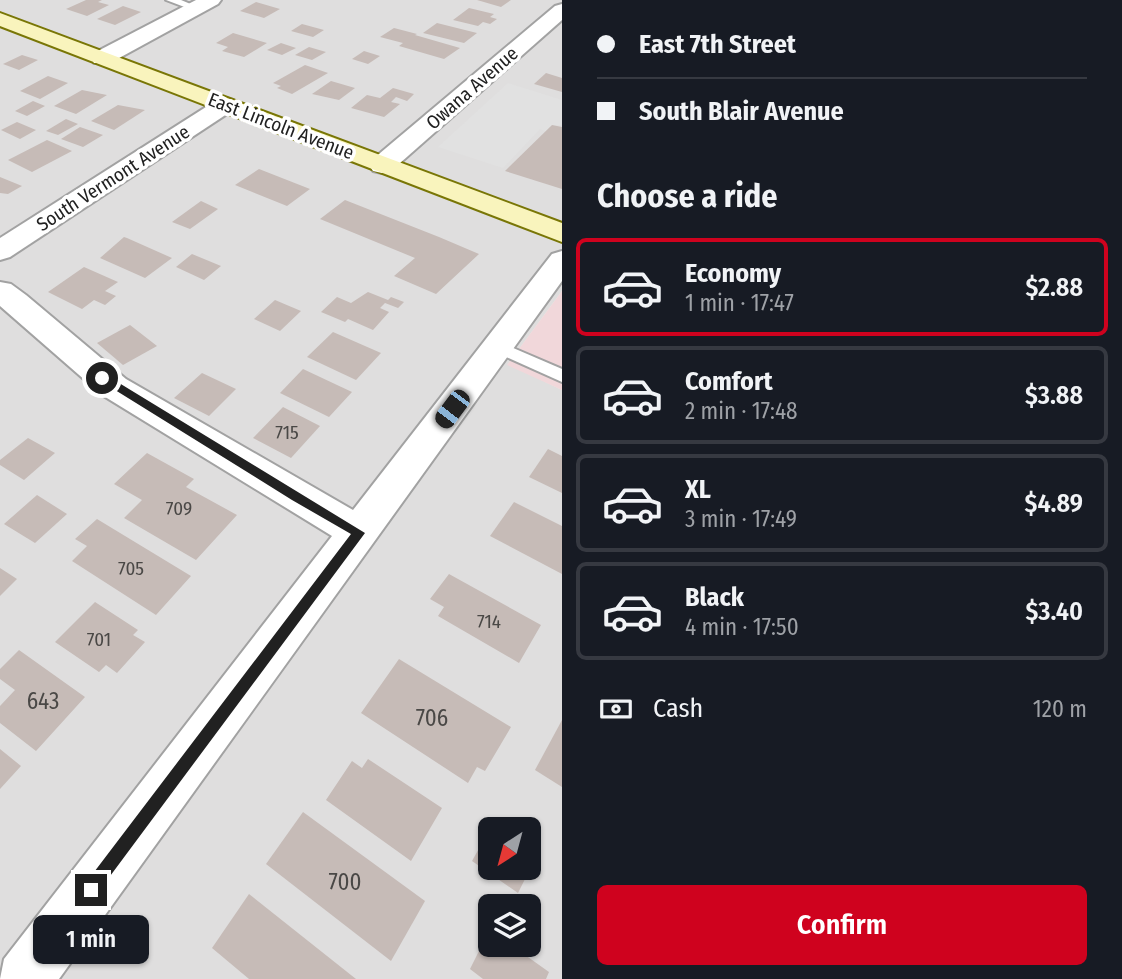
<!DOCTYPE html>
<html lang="en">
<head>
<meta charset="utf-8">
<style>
  body { margin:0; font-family:"Fira Sans Condensed",sans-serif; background:#20242c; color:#f1f3f6; height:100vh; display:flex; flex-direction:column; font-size:26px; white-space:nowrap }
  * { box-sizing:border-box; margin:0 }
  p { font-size:23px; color:#9ea1a6 }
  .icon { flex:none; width:38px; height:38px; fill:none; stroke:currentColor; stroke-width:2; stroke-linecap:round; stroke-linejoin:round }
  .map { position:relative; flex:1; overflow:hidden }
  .panel { display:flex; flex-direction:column; background:#171b24; width:560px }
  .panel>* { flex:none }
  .top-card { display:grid; align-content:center; height:154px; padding:0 35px; background:#171b24 }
  .needle { width:46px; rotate:216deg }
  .fabs { position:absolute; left:478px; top:817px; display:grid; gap:14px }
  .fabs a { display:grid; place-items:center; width:63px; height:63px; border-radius:10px; background:#171b24; box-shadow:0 2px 5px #0004; font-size:35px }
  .end { position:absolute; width:32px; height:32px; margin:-16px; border:9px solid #212121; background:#fff; box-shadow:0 0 0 4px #fff }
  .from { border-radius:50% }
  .bubble { position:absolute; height:49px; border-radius:10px; background:#171b24; box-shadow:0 2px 5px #0004; font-size:23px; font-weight:600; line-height:49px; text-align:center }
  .car { position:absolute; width:21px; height:42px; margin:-21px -10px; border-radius:9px; box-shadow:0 0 5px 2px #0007; background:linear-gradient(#222 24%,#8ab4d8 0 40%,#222 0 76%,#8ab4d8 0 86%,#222 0) }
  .top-card b { display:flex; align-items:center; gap:24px; height:66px; font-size:26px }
  .top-card b+b { border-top:2px solid #363941 }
  .top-card i { width:18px; height:18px; background:#f1f3f6 }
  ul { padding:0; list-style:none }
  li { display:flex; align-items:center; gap:21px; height:98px; margin:0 14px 10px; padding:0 21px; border:4px solid #363941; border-radius:10px }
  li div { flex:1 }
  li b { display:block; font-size:26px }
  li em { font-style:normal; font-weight:600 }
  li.active { border-color:#cf021e }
  li>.icon { width:63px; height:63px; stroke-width:1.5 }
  h2 { padding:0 35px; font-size:32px; line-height:84px }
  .pay { display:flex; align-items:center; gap:18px; height:77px; padding:0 35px; font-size:26px }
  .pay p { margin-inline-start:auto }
  .cta { display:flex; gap:14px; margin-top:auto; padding:14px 35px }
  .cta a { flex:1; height:80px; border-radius:10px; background:#cf021e; color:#fff; font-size:28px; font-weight:600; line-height:80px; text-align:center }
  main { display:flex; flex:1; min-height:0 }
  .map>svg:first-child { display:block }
</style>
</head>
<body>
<main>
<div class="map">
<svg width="562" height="979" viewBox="0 0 562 979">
  <rect width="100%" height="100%" fill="#f1ece7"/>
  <path fill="#dfdede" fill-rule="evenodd" d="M0,0H562V291L508,364L562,390V979H0ZM490,830H528V868H490ZM490,906H528V945H490Z"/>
  <polygon fill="#f1d7da" points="562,291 562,390 507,365"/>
  <polygon fill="#e1e1e1" points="508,83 562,100 562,125 552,125 546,131 540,129 503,168 438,147"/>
  <g fill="#c6bbb7">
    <polygon points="86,0 102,0 98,2 109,5 87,16 66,9"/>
    <polygon points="477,0 511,0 501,7"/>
    <polygon points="256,2 280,9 264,18 240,11"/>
    <polygon points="123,6 141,12 115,25 97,19"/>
    <polygon points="469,8 494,14 490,17 497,19 490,24 483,22 478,26 453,20"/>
    <polygon points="437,23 477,33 464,43 423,33"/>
    <polygon points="302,24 324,30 313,37 291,31"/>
    <polygon points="394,28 417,34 415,35 460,48 444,59 399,46 403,43 380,37"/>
    <polygon points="233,33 267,43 244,57 222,51 228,47 216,43"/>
    <polygon points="281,43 296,48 282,55 267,50"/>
    <polygon points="309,47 326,52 312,60 295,55"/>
    <polygon points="364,51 380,56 368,64 352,59"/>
    <polygon points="22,55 38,60 19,70 3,64"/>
    <polygon points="305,65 328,73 292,94 277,88 281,86 273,83"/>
    <polygon points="546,73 562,78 562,92 534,84"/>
    <polygon points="48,76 68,83 40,99 20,91"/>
    <polygon points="331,81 355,88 339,100 312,94"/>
    <polygon points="393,88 414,94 407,101 396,97 391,102 400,104 384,117 351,108 367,95 380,98"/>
    <polygon points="82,90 107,95 76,114 54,106"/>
    <polygon points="33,101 45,106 27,116 15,111"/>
    <polygon points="118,105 145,110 114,130 91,121"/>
    <polygon points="66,119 78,124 58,135 46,131"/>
    <polygon points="17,122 36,130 20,139 1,130"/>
    <polygon points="552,125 562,127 562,189 505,171"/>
    <polygon points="80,127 103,135 83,147 61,139"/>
    <polygon points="47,140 72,151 32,172 8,160"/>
    <polygon points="259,169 310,189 287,206 235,185"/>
    <polygon points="0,177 22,186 8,194 0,193"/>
    <polygon points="345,200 439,237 479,254 436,294 394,276 415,258 320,219"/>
    <polygon points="201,201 218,209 190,229 172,222"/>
    <polygon points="124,237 127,238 172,258 145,278 100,258"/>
    <polygon points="192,254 221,266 204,280 176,267"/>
    <polygon points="84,267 118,282 105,291 116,296 105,305 94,300 82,309 48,292"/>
    <polygon points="368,292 388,300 391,297 404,302 398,308 385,303 380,308 389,312 373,330 348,319 345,322 321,312 337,297 351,303"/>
    <polygon points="275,300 301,311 280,331 254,319"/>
    <polygon points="130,325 157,346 123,365 97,343"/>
    <polygon points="333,332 381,353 356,380 307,357"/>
    <polygon points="303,369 352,392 329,417 280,393"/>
    <polygon points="202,373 236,389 209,416 174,398"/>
    <polygon points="283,407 320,426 291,458 253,438"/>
    <polygon points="28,438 55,453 24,480 0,465 0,460"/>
    <polygon points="548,449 562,456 562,493 529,477"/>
    <polygon points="147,453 194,479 186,487 237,515 196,560 124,518 142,500 114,484"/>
    <polygon points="37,495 67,514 35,543 4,524"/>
    <polygon points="514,502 562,526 562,574 490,536"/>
    <polygon points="97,519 191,576 156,615 72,561 87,546 75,539"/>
    <polygon points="0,568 17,579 0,596"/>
    <polygon points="449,574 541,625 519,663 438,616 444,607 430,599"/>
    <polygon points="95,602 138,630 133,635 145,642 117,673 106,665 99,672 55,642"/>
    <polygon points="19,650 85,697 36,751 0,723 0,706 15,690 0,679 0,669"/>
    <polygon points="399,659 511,727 485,771 477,767 468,783 361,713"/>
    <polygon points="562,720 562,787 535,770"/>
    <polygon points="0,749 21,766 0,789"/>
    <polygon points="368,759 442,808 411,861 326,800 352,761 362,768"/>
    <polygon points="303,812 425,901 391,961 266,864"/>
    <polygon points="491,827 495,830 490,830 490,868 528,868 528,852 536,857 518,893 472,861"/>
    <polygon points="249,894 356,979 249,979 212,948"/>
    <polygon points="490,929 490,945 511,945 549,972 546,979 483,979 470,969"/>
  </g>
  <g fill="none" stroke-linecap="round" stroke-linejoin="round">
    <defs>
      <g id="lane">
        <polygon points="166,0 181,0 200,8 195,11"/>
        <polygon points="499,342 562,369 562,382 493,351 491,347"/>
      </g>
      <g id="street">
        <polygon points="196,0 221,0 218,4 110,63 94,63 91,58 94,53"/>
        <polygon points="562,4 562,20 391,171 382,173 373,171 369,165 373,159 555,6"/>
        <polygon points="225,98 233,100 237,105 233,110 10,257 0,260 0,238 217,100"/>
        <polygon points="562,251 562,281 59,979 0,979 4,959 332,536 102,395 0,306 0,282 11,284 26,295 126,379 353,510 552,254"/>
      </g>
      <polygon id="secondary" points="0,13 562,223 562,242 0,26"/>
    </defs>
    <use href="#lane" stroke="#a2a2a2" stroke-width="4"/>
    <use href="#street" stroke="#a2a2a2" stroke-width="4"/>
    <use href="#secondary" stroke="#797606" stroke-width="4"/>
    <use href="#lane" fill="#fff" fill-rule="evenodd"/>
    <use href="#street" fill="#fff" fill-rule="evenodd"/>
    <use href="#secondary" fill="#f9f4bd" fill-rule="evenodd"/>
  </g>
  <polygon fill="#212121" points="99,375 106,375 365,533 96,895 91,898 85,895 83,890 85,884 351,534 292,500 99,380"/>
  <g text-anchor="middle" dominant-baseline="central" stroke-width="7" stroke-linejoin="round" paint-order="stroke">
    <g font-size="19" fill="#212121" stroke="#fff">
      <text transform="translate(472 88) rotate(-41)">Owana Avenue</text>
      <text transform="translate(281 126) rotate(21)">East Lincoln Avenue</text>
      <text transform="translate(113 178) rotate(-33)">South Vermont Avenue</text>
    </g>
    <g font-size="19" fill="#4a4846">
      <text x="287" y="432">715</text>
      <text x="179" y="508">709</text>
      <text x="131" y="568">705</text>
      <text x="489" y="621">714</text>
      <text x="99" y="639">701</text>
    </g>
    <g font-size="23" fill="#4a4846">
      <text x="43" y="701">643</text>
      <text x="432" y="718">706</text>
      <text x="345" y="882">700</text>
    </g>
  </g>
</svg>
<div class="fabs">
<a><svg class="needle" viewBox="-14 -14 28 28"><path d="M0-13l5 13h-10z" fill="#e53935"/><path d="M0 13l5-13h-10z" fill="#9ea1a6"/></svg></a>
<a><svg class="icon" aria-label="layers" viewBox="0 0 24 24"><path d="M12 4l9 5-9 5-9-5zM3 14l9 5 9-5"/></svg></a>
</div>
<i class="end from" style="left:102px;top:378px"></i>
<i class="end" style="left:91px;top:890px"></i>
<div class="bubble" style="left:33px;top:915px;width:116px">1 min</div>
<i class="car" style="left:452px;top:409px;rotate:217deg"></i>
</div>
<section class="panel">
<div class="top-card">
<b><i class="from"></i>East 7th Street</b>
<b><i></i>South Blair Avenue</b>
</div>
<h2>Choose a ride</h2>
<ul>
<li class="active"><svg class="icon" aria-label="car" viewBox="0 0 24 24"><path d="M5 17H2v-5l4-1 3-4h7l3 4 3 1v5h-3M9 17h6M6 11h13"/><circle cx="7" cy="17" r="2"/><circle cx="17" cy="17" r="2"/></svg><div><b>Economy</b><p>1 min · 17:47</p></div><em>$2.88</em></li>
<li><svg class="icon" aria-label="car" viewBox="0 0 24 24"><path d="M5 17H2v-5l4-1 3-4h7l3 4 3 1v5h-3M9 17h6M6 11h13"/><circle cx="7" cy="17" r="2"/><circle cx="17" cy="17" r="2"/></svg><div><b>Comfort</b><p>2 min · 17:48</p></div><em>$3.88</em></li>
<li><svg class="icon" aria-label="car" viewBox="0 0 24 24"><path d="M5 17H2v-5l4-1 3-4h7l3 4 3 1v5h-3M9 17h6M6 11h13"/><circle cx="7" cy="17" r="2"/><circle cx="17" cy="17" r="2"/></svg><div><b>XL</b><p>3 min · 17:49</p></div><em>$4.89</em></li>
<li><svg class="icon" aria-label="car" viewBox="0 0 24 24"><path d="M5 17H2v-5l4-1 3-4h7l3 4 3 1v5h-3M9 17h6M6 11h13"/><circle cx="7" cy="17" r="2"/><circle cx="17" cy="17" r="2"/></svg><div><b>Black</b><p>4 min · 17:50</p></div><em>$3.40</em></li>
</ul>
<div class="pay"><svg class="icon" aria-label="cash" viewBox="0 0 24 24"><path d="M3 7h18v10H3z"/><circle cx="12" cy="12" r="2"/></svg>Cash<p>120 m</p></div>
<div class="cta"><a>Confirm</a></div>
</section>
</main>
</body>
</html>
